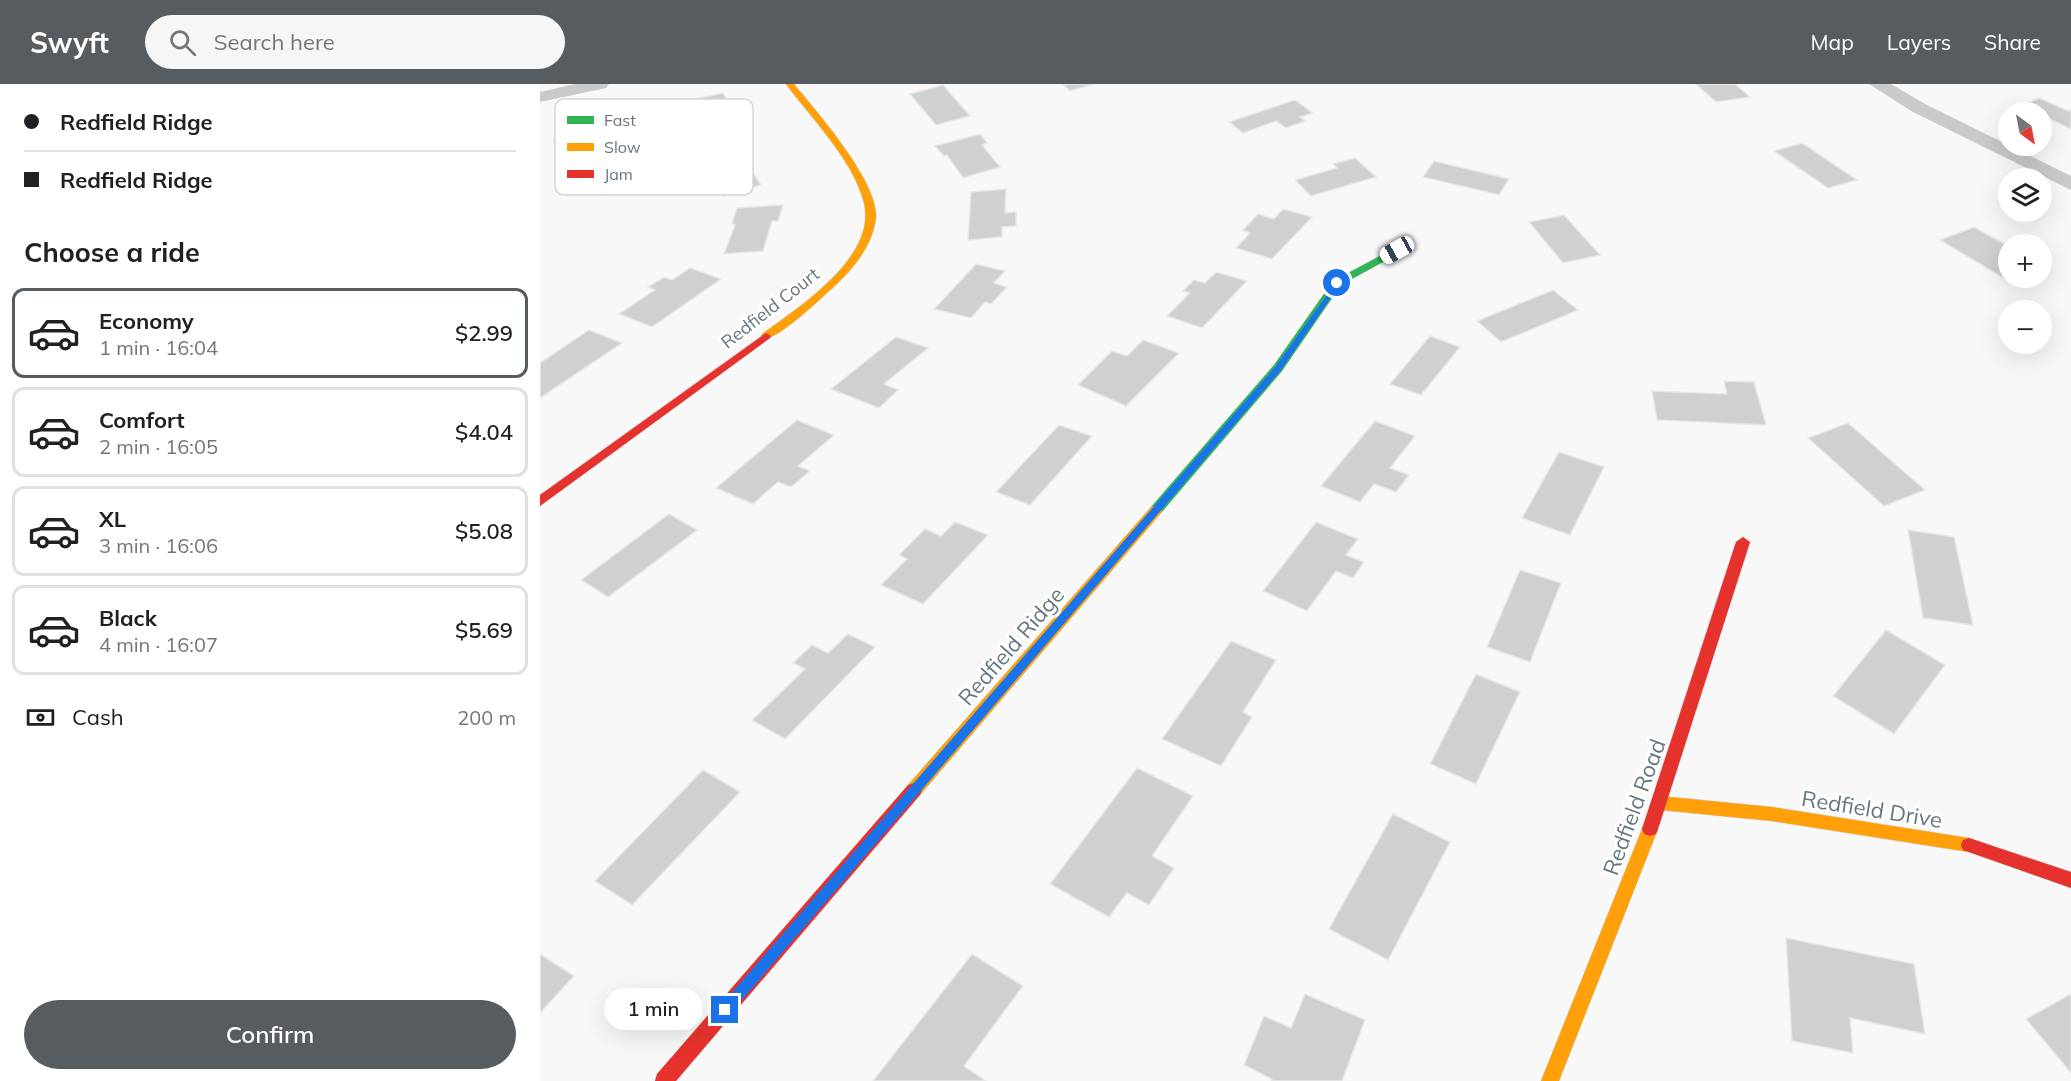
<!DOCTYPE html>
<html lang="en">
<head>
<meta charset="utf-8">
<style>
  body { margin:0; font-family:Mulish,sans-serif; background:#f6f6f6; color:#202124; height:100vh; display:flex; flex-direction:column; font-size:22px; white-space:nowrap }
  * { box-sizing:border-box; margin:0 }
  p { font-size:20px; color:#757577 }
  .icon { flex:none; width:33px; height:33px; fill:none; stroke:currentColor; stroke-width:2; stroke-linecap:round; stroke-linejoin:round }
  .map { position:relative; flex:1; overflow:hidden }
  .side { display:flex; flex-direction:column; background:#fff; width:540px }
  .side>* { flex:none }
  .top-card { display:grid; align-content:center; height:132px; padding:0 24px; background:#fff }
  .needle { width:39px; rotate:148deg }
  .controls { position:absolute; left:1458px; top:18px; display:grid; gap:12px }
  .controls a { display:grid; place-items:center; width:54px; height:54px; border-radius:50%; background:#fff; box-shadow:0 6px 24px #0002; font-size:30px }
  .end { position:absolute; width:27px; height:27px; margin:-14px; border:8px solid #1a73e8; background:#fff; box-shadow:0 0 0 3px #fff }
  .from { border-radius:50% }
  .bubble { position:absolute; height:42px; border-radius:21px; background:#fff; box-shadow:0 6px 24px #0002; font-size:20px; font-weight:600; line-height:42px; text-align:center }
  .car { position:absolute; width:18px; height:36px; margin:-18px -9px; border-radius:8px; box-shadow:0 0 4px 2px #0007; background:linear-gradient(#fff 24%,#345 0 40%,#fff 0 76%,#345 0 86%,#fff 0) }
  .top-card b { display:flex; align-items:center; gap:21px; height:57px; font-size:22px }
  .top-card b+b { border-top:2px solid #e0e0e0 }
  .top-card i { width:15px; height:15px; background:#202124 }
  ul { padding:0; list-style:none }
  li { display:flex; align-items:center; gap:18px; height:90px; margin:0 12px 9px; padding:0 12px; border:3px solid #e0e0e0; border-radius:12px }
  li div { flex:1 }
  li b { display:block; font-size:22px }
  li em { font-style:normal; font-weight:600 }
  li.on { border-color:#565c60 }
  li>.icon { width:54px; height:54px; stroke-width:1.5 }
  h2 { padding:0 24px; font-size:27px; line-height:72px }
  .pay { display:flex; align-items:center; gap:15px; height:66px; padding:0 24px; font-size:22px }
  .pay p { margin-inline-start:auto }
  .primary-button { display:flex; gap:12px; margin-top:auto; padding:12px 24px }
  .primary-button a { flex:1; height:69px; border-radius:36px; background:#565c60; color:#fff; font-size:24px; font-weight:600; line-height:69px; text-align:center }
  header { display:flex; align-items:center; gap:36px; box-sizing:border-box; height:84px; padding:0 30px; background:#565c60; color:#fff }
  header strong { font-size:28px }
  nav { display:flex; gap:33px; margin-inline-start:auto; font-size:21px }
  .search { width:420px; height:54px; background:#f6f6f6; display:flex; align-items:center; gap:15px; box-sizing:border-box; padding:0 21px; border-radius:33px; color:#757577; font-size:22px }
  main { display:flex; flex:1; min-height:0 }
  .map>svg:first-child { display:block }
</style>
</head>
<body>
<header>
<strong>Swyft</strong>
<div class="search"><svg class="icon" aria-label="search" viewBox="0 0 24 24"><circle cx="10" cy="10" r="6"/><path d="M15 15l6 6"/></svg>Search here</div>
<nav><a>Map</a><a>Layers</a><a>Share</a></nav>
</header>
<main>
<section class="side">
<div class="top-card">
<b><i class="from"></i>Redfield Ridge</b>
<b><i></i>Redfield Ridge</b>
</div>
<h2>Choose a ride</h2>
<ul>
<li class="on"><svg class="icon" aria-label="car" viewBox="0 0 24 24"><path d="M5 17H2v-5l4-1 3-4h7l3 4 3 1v5h-3M9 17h6M6 11h13"/><circle cx="7" cy="17" r="2"/><circle cx="17" cy="17" r="2"/></svg><div><b>Economy</b><p>1 min · 16:04</p></div><em>$2.99</em></li>
<li><svg class="icon" aria-label="car" viewBox="0 0 24 24"><path d="M5 17H2v-5l4-1 3-4h7l3 4 3 1v5h-3M9 17h6M6 11h13"/><circle cx="7" cy="17" r="2"/><circle cx="17" cy="17" r="2"/></svg><div><b>Comfort</b><p>2 min · 16:05</p></div><em>$4.04</em></li>
<li><svg class="icon" aria-label="car" viewBox="0 0 24 24"><path d="M5 17H2v-5l4-1 3-4h7l3 4 3 1v5h-3M9 17h6M6 11h13"/><circle cx="7" cy="17" r="2"/><circle cx="17" cy="17" r="2"/></svg><div><b>XL</b><p>3 min · 16:06</p></div><em>$5.08</em></li>
<li><svg class="icon" aria-label="car" viewBox="0 0 24 24"><path d="M5 17H2v-5l4-1 3-4h7l3 4 3 1v5h-3M9 17h6M6 11h13"/><circle cx="7" cy="17" r="2"/><circle cx="17" cy="17" r="2"/></svg><div><b>Black</b><p>4 min · 16:07</p></div><em>$5.69</em></li>
</ul>
<div class="pay"><svg class="icon" aria-label="cash" viewBox="0 0 24 24"><path d="M3 7h18v10H3z"/><circle cx="12" cy="12" r="2"/></svg>Cash<p>200 m</p></div>
<div class="primary-button"><a>Confirm</a></div>
</section>
<div class="map">
<svg width="1531" height="997" viewBox="0 0 1531 997">
  <rect width="100%" height="100%" fill="#f8f8f8"/>
  <g fill="#cfd0d1" stroke="#e8e8e8" stroke-width="1.5">
    <polygon points="523,0 554,0 530,7"/>
    <polygon points="1156,0 1195,0 1210,13 1176,18"/>
    <polygon points="403,1 430,32 396,41 370,10"/>
    <polygon points="183,9 199,38 166,47 163,41 149,44 146,38 160,35 150,16"/>
    <polygon points="1499,14 1528,27 1531,26 1531,45 1502,31 1502,28 1482,22"/>
    <polygon points="755,16 773,29 760,33 766,37 746,44 736,37 703,49 689,38"/>
    <polygon points="96,34 102,47 69,56 72,62 46,69 43,61 17,67 13,56"/>
    <polygon points="440,50 447,59 442,61 460,83 423,94 407,71 404,72 395,62"/>
    <polygon points="1262,59 1317,96 1288,104 1234,67"/>
    <polygon points="199,67 221,101 184,112 168,87 153,92 147,81"/>
    <polygon points="815,74 836,93 771,112 755,96 797,84 793,80"/>
    <polygon points="894,77 969,95 959,111 883,93"/>
    <polygon points="466,105 465,129 476,128 476,142 462,143 462,153 428,156 431,108"/>
    <polygon points="243,121 238,137 232,137 223,167 184,170 195,141 192,139 197,124"/>
    <polygon points="743,125 772,133 732,175 696,164 710,149 703,146 718,130 734,135"/>
    <polygon points="1024,131 1060,171 1023,179 989,138"/>
    <polygon points="1434,143 1468,162 1468,194 1480,194 1470,198 1400,156"/>
    <polygon points="436,180 465,187 454,199 467,203 451,220 445,218 431,234 394,225"/>
    <polygon points="150,184 181,195 112,243 79,230 115,206 108,203 124,193 132,196"/>
    <polygon points="676,188 707,197 662,244 627,232 650,209 643,207 654,196 665,199"/>
    <polygon points="1013,206 1038,226 961,258 937,237"/>
    <polygon points="49,246 82,259 0,314 0,279"/>
    <polygon points="890,252 920,263 881,311 850,300"/>
    <polygon points="356,253 388,264 344,300 358,306 339,324 291,305"/>
    <polygon points="603,256 639,269 586,322 538,301 572,267 587,272"/>
    <polygon points="1184,297 1214,298 1226,341 1117,336 1112,307 1187,310"/>
    <polygon points="257,336 294,351 258,382 270,387 251,403 238,398 213,420 176,404"/>
    <polygon points="835,337 875,352 850,384 869,391 856,408 834,400 820,418 781,402"/>
    <polygon points="1308,339 1385,406 1344,422 1268,354"/>
    <polygon points="519,341 552,352 490,421 456,408"/>
    <polygon points="1019,368 1064,383 1030,451 982,434"/>
    <polygon points="129,430 157,446 68,513 41,496"/>
    <polygon points="415,438 448,451 383,520 341,501 367,475 359,471 385,445 401,452"/>
    <polygon points="776,438 818,455 806,471 824,478 813,494 796,487 767,527 723,507"/>
    <polygon points="1368,446 1414,453 1433,541 1383,534"/>
    <polygon points="980,486 1021,499 990,578 947,563"/>
    <polygon points="1346,546 1405,581 1354,650 1293,612"/>
    <polygon points="308,550 335,563 245,655 212,636 265,585 253,579 272,561 288,569"/>
    <polygon points="691,557 736,576 703,628 712,633 681,682 622,655"/>
    <polygon points="936,590 980,608 936,700 890,680"/>
    <polygon points="597,684 653,712 612,772 634,784 609,821 587,809 569,833 510,800"/>
    <polygon points="163,686 200,708 92,821 55,797"/>
    <polygon points="853,730 910,758 848,876 789,845"/>
    <polygon points="1246,854 1374,880 1385,950 1310,934 1313,969 1252,957"/>
    <polygon points="0,870 34,892 0,929"/>
    <polygon points="432,870 483,902 424,982 446,997 333,997"/>
    <polygon points="765,910 825,936 802,997 731,997 732,995 704,981 724,932 751,944"/>
    <polygon points="1531,910 1531,989 1486,935"/>
  </g>
  <g fill="none" stroke-linecap="round" stroke-linejoin="round">
    <defs>
      <polygon id="fast" points="857,163 862,166 861,168 801,201 742,287 621,429 611,429 610,426 611,423 734,281 793,197"/>
      <g id="slow">
        <path d="M246,0H254C277,28 337,96 336,132C334,162 310,189 288,208C274,221 243,250 226,255L221,252L222,250C259,223 337,173 324,119C314,77 271,34 246,0Z"/>
        <polygon points="616,421 622,426 621,429 380,711 374,713 368,711 366,706 368,701 611,423"/>
        <polygon points="1120,712 1232,723 1429,754 1435,756 1437,761 1435,766 1429,768 1232,737 1120,726 1114,724 1112,719 1114,714"/>
        <polygon points="1110,738 1116,740 1118,745 1019,997 1001,997 1102,745 1104,740"/>
      </g>
      <g id="jam">
        <polygon points="226,249 231,252 230,254 0,422 0,411"/>
        <polygon points="1203,453 1210,458 1118,745 1116,750 1110,752 1104,750 1102,745 1196,458"/>
        <polygon points="374,699 380,701 382,706 380,711 136,997 115,997 117,990 368,701"/>
        <polygon points="1429,754 1531,788 1531,804 1423,766 1421,761 1423,756"/>
      </g>
    </defs>
    <use href="#fast" stroke="#d4d5d6" stroke-width="1"/>
    <use href="#slow" stroke="#d4d5d6" stroke-width="1"/>
    <use href="#jam" stroke="#d4d5d6" stroke-width="1"/>
    <g fill="#c9cacb" fill-rule="evenodd">
      <polygon points="35,0 69,0 66,4 0,18 0,8"/>
      <polygon points="1329,0 1351,0 1385,20 1531,92 1531,106 1373,28"/>
    </g>
    <use href="#fast" fill="#30b455" fill-rule="evenodd"/>
    <use href="#slow" fill="#ff9f0a" fill-rule="evenodd"/>
    <use href="#jam" fill="#e5322d" fill-rule="evenodd"/>
  </g>
  <polygon fill="#1a73e8" points="797,197 801,199 741,286 190,930 185,932 181,930 179,926 181,921 735,283"/>
  <g text-anchor="middle" dominant-baseline="central" stroke-width="6" stroke-linejoin="round" paint-order="stroke">
    <g font-size="18" fill="#667680" stroke="#fff">
      <text transform="translate(230 224) rotate(-38)">Redfield Court</text>
    </g>
    <g font-size="22" fill="#667680" stroke="#fff">
      <text transform="translate(471 562) rotate(-49)">Redfield Ridge</text>
      <text transform="translate(1094 723) rotate(-70)">Redfield Road</text>
      <text transform="translate(1332 725) rotate(9)">Redfield Drive</text>
    </g>
  </g>
  <rect x="15" y="15" width="198" height="96" rx="9" fill="#fff" stroke="#d1d6d9" stroke-width="1.5"/>
  <rect x="27" y="32" width="27" height="8" fill="#30b455"/>
  <rect x="27" y="59" width="27" height="8" fill="#ff9f0a"/>
  <rect x="27" y="86" width="27" height="8" fill="#e5322d"/>
  <g font-size="16" fill="#667680">
    <text x="64" y="42">Fast</text>
    <text x="64" y="69">Slow</text>
    <text x="64" y="96">Jam</text>
  </g>
</svg>
<div class="controls">
<a><svg class="needle" viewBox="-14 -14 28 28"><path d="M0-13l5 13h-10z" fill="#e53935"/><path d="M0 13l5-13h-10z" fill="#757577"/></svg></a>
<a><svg class="icon" aria-label="layers" viewBox="0 0 24 24"><path d="M12 4l9 5-9 5-9-5zM3 14l9 5 9-5"/></svg></a>
<a>+</a>
<a>−</a>
</div>
<i class="end from" style="left:797px;top:199px"></i>
<i class="end" style="left:185px;top:926px"></i>
<div class="bubble" style="left:64px;top:904px;width:99px">1 min</div>
<i class="car" style="left:857px;top:166px;rotate:241deg"></i>
</div>
</main>
</body>
</html>
